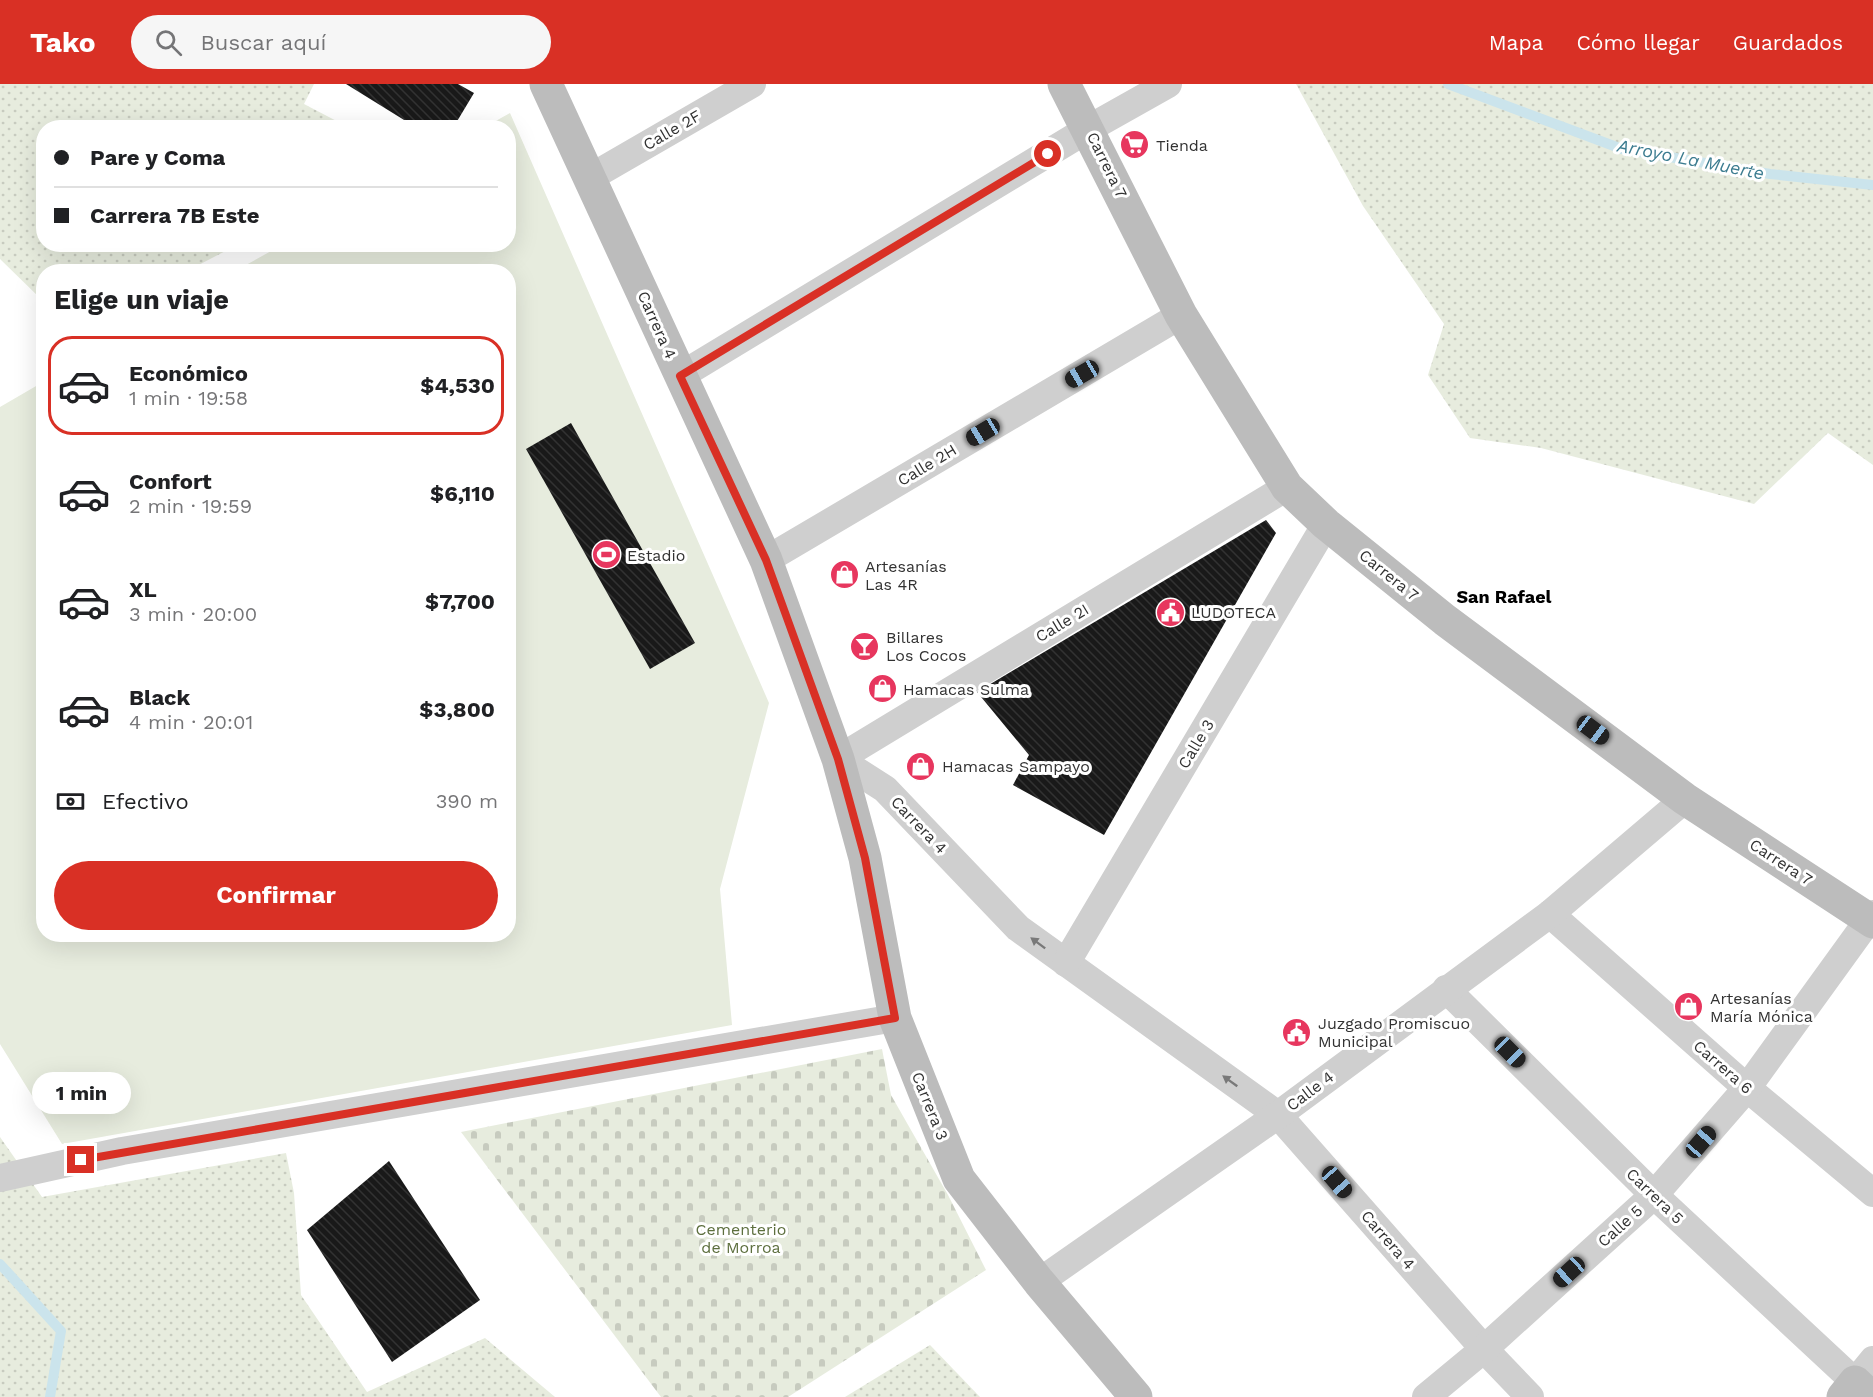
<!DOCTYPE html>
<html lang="es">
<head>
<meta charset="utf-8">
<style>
  body { margin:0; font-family:"Work Sans",sans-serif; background:#f6f6f6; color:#202124; height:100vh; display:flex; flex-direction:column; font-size:22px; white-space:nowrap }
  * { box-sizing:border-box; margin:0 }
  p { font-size:20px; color:#757577 }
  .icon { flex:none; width:33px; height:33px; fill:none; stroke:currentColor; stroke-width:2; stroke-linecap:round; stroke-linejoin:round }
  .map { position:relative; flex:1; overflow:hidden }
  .sheet { position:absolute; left:36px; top:180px; width:480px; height:678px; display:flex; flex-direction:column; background:#fff; border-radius:24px; box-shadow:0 6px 24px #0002 }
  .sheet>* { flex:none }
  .hud { position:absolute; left:36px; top:36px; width:480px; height:132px; border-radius:24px; box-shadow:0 6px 24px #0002; display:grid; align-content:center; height:132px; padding:0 18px; background:#fff }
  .end { position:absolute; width:27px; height:27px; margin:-14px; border:8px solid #d93025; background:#fff; box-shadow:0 0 0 3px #fff }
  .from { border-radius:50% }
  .bubble { position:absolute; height:42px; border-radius:21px; background:#fff; box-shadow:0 6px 24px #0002; font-size:20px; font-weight:700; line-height:42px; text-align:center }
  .car { position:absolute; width:18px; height:36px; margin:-18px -9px; border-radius:8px; box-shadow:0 0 4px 2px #0007; background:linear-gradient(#222 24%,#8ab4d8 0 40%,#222 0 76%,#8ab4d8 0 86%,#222 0) }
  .hud b { display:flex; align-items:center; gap:21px; height:57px; font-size:22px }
  .hud b+b { border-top:2px solid #e0e0e0 }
  .hud i { width:15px; height:15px; background:#202124 }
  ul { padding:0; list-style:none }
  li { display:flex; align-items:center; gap:18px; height:99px; margin:0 12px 9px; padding:0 6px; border:3px solid transparent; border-radius:24px }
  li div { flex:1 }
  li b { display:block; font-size:22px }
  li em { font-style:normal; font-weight:700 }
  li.active { border-color:#d93025 }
  li>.icon { width:54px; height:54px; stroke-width:1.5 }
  h2 { padding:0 18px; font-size:27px; line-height:72px }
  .pay { display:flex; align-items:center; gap:15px; height:66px; padding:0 18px; font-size:22px }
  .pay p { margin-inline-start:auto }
  .primary-button { display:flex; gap:12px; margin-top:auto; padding:12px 18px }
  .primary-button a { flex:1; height:69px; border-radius:36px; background:#d93025; color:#fff; font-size:24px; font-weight:700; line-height:69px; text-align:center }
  header { display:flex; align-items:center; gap:36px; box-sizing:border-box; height:84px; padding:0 30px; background:#d93025; color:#fff }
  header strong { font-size:28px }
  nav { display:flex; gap:33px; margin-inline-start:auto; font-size:21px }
  .search { width:420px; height:54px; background:#f6f6f6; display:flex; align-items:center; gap:15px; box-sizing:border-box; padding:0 21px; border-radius:33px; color:#757577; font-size:22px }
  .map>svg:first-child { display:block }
</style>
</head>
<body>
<header>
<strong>Tako</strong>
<div class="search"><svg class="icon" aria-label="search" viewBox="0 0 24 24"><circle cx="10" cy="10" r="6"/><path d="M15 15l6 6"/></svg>Buscar aquí</div>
<nav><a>Mapa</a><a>Cómo llegar</a><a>Guardados</a></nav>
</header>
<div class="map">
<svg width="1873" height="1313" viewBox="0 0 1873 1313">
  <defs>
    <pattern id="grass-dots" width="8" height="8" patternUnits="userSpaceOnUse" patternTransform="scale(1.5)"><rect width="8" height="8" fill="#e7ecde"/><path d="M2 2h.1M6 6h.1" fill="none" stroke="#c7cbbf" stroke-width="1.8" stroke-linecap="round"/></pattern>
    <pattern id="cemetery-stones" width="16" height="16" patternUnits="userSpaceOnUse" patternTransform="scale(1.5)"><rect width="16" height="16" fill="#e7ecde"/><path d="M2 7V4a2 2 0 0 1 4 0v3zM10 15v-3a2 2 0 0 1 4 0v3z" fill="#c7cbbf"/></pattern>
    <pattern id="building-back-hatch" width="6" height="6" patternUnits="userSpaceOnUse" patternTransform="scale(1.5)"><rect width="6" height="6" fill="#191919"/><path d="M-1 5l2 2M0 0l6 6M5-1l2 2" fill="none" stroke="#323232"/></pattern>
  </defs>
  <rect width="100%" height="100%" fill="#fff"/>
  <g fill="url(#grass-dots)">
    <polygon points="0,0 314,0 304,20 348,43 44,44 44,160 237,161 187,187 44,188 43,217 0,175"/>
    <polygon points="1296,0 1873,0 1873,381 1828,349 1754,420 1541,364 1470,354 1428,291 1444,240 1363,122"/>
    <polygon points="0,1053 42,1113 286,1069 294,1109 301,1211 367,1308 485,1254 555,1313 0,1313"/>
    <polygon points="930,1261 980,1313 845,1313"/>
  </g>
  <polygon fill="url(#cemetery-stones)" points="882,965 891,1011 948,1111 986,1186 788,1313 661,1313 461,1048"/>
  <polygon fill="#e7ecde" points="510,29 769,619 720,805 732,941 62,1060 0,960 0,323 43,298 44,850 508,850 508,188 235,187 282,161 508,160 508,44 485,43"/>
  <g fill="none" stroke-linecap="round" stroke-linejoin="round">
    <g stroke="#cbe4ec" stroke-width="10">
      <polyline points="1448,0 1622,65 1770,90 1873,101"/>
      <polyline points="0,1180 61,1247 50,1313"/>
    </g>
  </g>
  <g fill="url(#building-back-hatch)">
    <polygon points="346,0 458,0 474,9 453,44 417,44"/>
    <polygon points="571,339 695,559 650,585 526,365"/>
    <polygon points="1266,436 1276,449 1104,751 1013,701 1029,671 977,608"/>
    <polygon points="389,1077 480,1216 392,1278 307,1146"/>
  </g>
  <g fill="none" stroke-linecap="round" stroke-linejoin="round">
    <g stroke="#cfcfcf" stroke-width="28">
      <polyline points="591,93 752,0"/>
      <polyline points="680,292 1088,45 1168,0"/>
      <polyline points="1287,403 838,675 885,705 1018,844 1278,1031 1484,1265 1530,1313"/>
      <polyline points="766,476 1181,231"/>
      <polyline points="1550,830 1747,1004 1873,1109"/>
      <polyline points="1066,879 1326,440"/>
      <polyline points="1446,905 1654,1111 1855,1298 1873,1276"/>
      <polyline points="0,1094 122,1067 895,934"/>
      <polyline points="1039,1198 1278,1031 1550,830 1685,715"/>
      <polyline points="1426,1313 1484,1265 1654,1111 1747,1004 1873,830"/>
    </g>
    <g stroke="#bcbcbc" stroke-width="33">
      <polyline points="546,0 766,476 838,675 865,774 895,934 959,1095 1039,1198 1136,1313"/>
      <polyline points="1064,0 1181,231 1287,403 1326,440 1445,536 1685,715 1873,838"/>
      <polyline points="1843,1313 1855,1298 1871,1313"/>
    </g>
  </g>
  <defs><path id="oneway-solid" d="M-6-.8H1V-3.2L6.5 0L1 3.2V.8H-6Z" transform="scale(1.5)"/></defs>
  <g fill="#797979">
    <use href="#oneway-solid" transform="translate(1038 859) rotate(-143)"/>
    <use href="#oneway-solid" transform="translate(1230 997) rotate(-144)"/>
  </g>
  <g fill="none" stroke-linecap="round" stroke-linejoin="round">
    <polyline stroke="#d93025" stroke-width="8" points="81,1076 895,934 865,774 838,675 766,476 680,292 1048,70"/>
  </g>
  <defs>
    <symbol id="supermarket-disc" viewBox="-11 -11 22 22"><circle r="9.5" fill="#e7365e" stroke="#fff"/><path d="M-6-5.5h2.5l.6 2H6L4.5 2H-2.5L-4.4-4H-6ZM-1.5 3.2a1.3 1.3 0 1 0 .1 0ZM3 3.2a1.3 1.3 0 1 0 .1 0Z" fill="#fff"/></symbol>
    <symbol id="stadium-disc" viewBox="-11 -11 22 22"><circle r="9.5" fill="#e7365e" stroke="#fff"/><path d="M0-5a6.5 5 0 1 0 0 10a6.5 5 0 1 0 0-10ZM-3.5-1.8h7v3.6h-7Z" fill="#fff"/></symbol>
    <symbol id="shop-disc" viewBox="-11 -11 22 22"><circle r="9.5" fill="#e7365e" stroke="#fff"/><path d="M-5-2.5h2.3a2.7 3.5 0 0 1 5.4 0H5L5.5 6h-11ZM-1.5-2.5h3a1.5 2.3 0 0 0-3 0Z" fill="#fff"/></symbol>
    <symbol id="civic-disc" viewBox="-11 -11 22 22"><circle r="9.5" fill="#e7365e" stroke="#fff"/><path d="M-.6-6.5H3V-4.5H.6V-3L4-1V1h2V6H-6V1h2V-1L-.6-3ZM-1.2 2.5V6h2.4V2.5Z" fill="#fff"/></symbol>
    <symbol id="bar-disc" viewBox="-11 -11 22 22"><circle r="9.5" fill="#e7365e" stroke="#fff"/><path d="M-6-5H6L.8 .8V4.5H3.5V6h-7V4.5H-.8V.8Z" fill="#fff"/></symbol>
  </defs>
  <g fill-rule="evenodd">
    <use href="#supermarket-disc" x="1118" y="44" width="33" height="33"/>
    <use href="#stadium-disc" x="590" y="454" width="33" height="33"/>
    <use href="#shop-disc" x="828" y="474" width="33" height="33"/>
    <use href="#civic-disc" x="1154" y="512" width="33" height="33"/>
    <use href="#bar-disc" x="848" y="546" width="33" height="33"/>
    <use href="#shop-disc" x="866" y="588" width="33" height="33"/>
    <use href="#shop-disc" x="904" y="666" width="33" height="33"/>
    <use href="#shop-disc" x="1672" y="906" width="33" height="33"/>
    <use href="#civic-disc" x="1280" y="932" width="33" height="33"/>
  </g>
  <g text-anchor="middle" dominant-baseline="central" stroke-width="6" stroke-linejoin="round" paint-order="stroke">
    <g font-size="16" fill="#323232" stroke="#fff">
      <text transform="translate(672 46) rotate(-30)">Calle 2F</text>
      <text transform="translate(1107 81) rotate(64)">Carrera 7</text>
      <text transform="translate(657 241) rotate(66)">Carrera 4</text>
      <text transform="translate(927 381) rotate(-31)">Calle 2H</text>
      <text transform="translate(1389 491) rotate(39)">Carrera 7</text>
      <text transform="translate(1062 539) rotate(-31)">Calle 2I</text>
      <text transform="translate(1196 660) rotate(-59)">Calle 3</text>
      <text transform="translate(919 741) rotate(46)">Carrera 4</text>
      <text transform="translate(1781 778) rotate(33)">Carrera 7</text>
      <text transform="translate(1723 983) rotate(41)">Carrera 6</text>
      <text transform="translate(1310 1007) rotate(-37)">Calle 4</text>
      <text transform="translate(930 1022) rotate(68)">Carrera 3</text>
      <text transform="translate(1655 1112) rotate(44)">Carrera 5</text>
      <text transform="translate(1620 1142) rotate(-42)">Calle 5</text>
      <text transform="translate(1388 1156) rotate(49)">Carrera 4</text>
    </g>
    <g font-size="16" fill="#323232" stroke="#fff" text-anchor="start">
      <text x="1156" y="61">Tienda</text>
      <text x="627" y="471">Estadio</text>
      <text x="865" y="482">Artesanías<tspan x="865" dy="18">Las 4R</tspan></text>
      <text x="1191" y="528">LUDOTECA</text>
      <text x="886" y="553">Billares<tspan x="886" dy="18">Los Cocos</tspan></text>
      <text x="903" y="605">Hamacas Sulma</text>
      <text x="942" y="682">Hamacas Sampayo</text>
      <text x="1710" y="914">Artesanías<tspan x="1710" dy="18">María Mónica</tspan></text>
      <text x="1318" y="939">Juzgado Promiscuo<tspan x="1318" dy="18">Municipal</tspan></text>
    </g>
    <g font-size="16" fill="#5d6f3e" stroke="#fff">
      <text x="741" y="1145">Cementerio<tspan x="741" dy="18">de Morroa</tspan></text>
    </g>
    <g font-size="18" font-style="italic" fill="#3c7c90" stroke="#fff">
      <text transform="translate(1691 75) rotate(11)">Arroyo La Muerte</text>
    </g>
    <g font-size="18" font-weight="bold" fill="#000" stroke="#fff">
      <text x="1504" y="512">San Rafael</text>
    </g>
  </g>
</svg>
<i class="end from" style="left:1048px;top:70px"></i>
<i class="end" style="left:81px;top:1076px"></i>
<div class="bubble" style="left:32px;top:988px;width:99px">1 min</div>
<i class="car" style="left:1082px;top:290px;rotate:240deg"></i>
<i class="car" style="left:983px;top:348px;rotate:239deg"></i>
<i class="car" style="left:1593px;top:646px;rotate:127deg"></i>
<i class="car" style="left:1510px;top:968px;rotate:135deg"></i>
<i class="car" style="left:1701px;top:1058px;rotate:41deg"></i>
<i class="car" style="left:1337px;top:1098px;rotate:139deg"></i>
<i class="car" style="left:1569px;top:1188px;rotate:228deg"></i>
<div class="hud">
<b><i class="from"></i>Pare y Coma</b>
<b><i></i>Carrera 7B Este</b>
</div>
<section class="sheet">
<h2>Elige un viaje</h2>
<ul>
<li class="active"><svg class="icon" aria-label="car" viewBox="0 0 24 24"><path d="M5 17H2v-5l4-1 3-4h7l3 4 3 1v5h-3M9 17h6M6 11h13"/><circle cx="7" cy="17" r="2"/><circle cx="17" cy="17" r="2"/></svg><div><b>Económico</b><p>1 min · 19:58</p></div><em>$4,530</em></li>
<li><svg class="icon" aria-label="car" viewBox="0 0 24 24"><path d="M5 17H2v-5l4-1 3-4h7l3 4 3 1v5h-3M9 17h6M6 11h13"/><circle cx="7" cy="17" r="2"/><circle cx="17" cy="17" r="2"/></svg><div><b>Confort</b><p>2 min · 19:59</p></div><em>$6,110</em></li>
<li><svg class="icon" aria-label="car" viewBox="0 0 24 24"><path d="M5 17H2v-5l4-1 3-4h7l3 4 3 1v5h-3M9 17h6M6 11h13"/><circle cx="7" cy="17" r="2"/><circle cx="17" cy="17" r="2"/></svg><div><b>XL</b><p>3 min · 20:00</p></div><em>$7,700</em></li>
<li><svg class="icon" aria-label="car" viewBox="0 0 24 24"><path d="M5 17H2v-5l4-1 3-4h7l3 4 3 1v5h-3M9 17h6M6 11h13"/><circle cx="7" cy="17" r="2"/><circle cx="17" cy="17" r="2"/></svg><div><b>Black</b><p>4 min · 20:01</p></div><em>$3,800</em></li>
</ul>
<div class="pay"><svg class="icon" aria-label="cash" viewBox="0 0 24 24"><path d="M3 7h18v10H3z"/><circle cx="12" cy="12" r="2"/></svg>Efectivo<p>390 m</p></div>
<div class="primary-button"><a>Confirmar</a></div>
</section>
</div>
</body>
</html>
